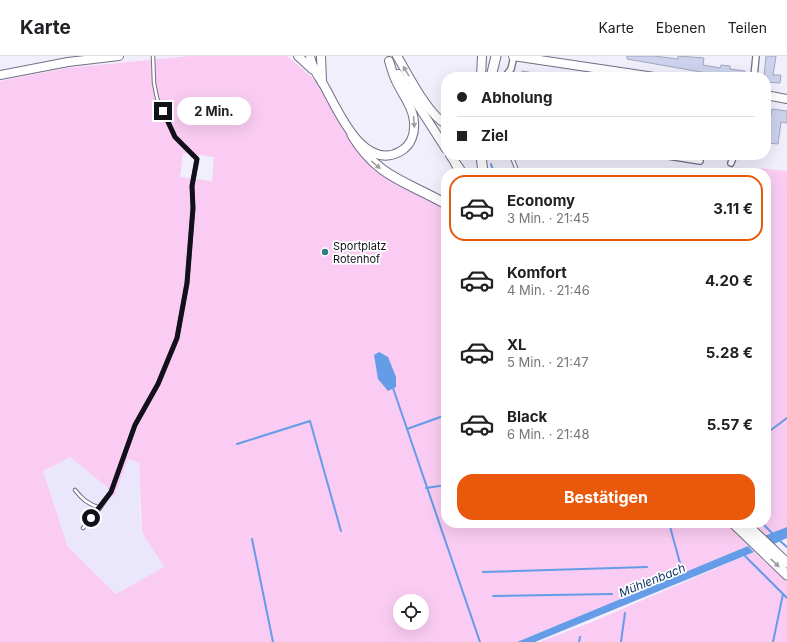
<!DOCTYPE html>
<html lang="de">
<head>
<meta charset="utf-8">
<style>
  body { margin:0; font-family:Inter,sans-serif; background:#f2f2f2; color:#202124; height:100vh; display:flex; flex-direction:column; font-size:15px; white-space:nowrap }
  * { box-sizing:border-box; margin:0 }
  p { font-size:13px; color:#757577 }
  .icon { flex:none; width:22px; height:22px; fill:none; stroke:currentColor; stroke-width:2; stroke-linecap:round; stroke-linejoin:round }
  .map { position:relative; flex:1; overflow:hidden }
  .sheet { position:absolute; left:441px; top:112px; width:330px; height:360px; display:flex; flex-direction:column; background:#fff; border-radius:16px; box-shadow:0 4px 16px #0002 }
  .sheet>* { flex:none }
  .banner { position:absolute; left:441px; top:16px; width:330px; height:88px; border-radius:16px; box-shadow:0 4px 16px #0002; display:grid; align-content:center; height:88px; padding:0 16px; background:#fff }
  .tools { position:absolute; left:393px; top:538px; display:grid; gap:8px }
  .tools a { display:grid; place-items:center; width:36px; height:36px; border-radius:50%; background:#fff; box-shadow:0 4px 16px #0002; font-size:20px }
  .end { position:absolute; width:18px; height:18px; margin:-9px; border:5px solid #12101a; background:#fff; box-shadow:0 0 0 2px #fff }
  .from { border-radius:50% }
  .bubble { position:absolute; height:28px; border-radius:14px; background:#fff; box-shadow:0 4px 16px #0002; font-size:13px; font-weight:700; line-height:28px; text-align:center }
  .banner b { display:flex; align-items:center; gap:14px; height:38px; font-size:15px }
  .banner b+b { border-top:1px solid #e0e0e0 }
  .banner i { width:10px; height:10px; background:#202124 }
  ul { padding:7px 0 0; list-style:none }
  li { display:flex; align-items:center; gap:12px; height:66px; margin:0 8px 6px; padding:0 8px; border:2px solid transparent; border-radius:16px }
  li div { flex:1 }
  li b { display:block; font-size:15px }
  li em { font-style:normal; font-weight:700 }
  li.current { border-color:#ea580c }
  li>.icon { width:36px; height:36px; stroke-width:1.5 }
  .action { display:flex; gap:8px; margin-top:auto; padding:8px 16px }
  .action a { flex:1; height:46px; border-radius:16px; background:#ea580c; color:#fff; font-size:16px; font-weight:700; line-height:46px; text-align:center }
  header { display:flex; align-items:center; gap:24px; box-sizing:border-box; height:56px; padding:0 20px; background:#fff; border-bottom:1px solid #e0e0e0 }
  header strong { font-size:19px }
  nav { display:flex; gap:22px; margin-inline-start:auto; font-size:14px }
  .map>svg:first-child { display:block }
</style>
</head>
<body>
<header>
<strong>Karte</strong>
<nav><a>Karte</a><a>Ebenen</a><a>Teilen</a></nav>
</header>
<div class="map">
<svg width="787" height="586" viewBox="0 0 787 586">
  <rect width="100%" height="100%" fill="#f1effb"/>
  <polygon fill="#eae7fc" points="70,401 107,431 128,403 139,407 140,461 142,476 164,511 116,538 68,491 43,415"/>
  <g fill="#faccf3" fill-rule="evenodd">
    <path d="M190,0H287L313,22L357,93L372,108L395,128L446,152V467H728L748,490L517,586H0V25L67,12ZM183,97L214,101L212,125L180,121ZM70,401L107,431L114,442L128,403L139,407L142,476L164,511L116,538L68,491L43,415ZM400,545H422V567H400Z"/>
    <polygon points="756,112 787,115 787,471 764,480 752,467 766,467 766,117 756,117"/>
    <polygon points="754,496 787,526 787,586 539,586 592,566"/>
  </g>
  <g fill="#649ce7">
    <polygon points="379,296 388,301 396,321 396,331 388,335 378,323 374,299"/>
    <polygon points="787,471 787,482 774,488 764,480"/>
    <polygon points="748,490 754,496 535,586 517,586"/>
  </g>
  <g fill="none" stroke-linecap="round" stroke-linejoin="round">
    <g stroke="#649ce7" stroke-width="2">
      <polyline points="491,108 494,117"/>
      <polyline points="393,332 480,586"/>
      <polyline points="766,371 766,372 771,374 787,362"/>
      <polyline points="407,373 446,359"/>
      <polyline points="237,388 310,365 341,475"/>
      <polyline points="426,432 446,429"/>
      <polyline points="669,467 683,518"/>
      <polyline points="762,467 773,478"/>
      <polyline points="252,483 273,586"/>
      <polyline points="779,484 787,491"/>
      <polyline points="744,499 787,542"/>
      <polyline points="483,516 647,511"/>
      <polyline points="493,540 612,538"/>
      <polyline points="579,586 580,581"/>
      <polyline points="621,586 625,557"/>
      <polyline points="773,586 783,538"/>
    </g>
  </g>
  <g fill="#cdd3ee" stroke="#a1a7c1">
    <polygon points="627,0 654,0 678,3 678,0 704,2 703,9 720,12 721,9 730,10 730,13 745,15 744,21 729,19 729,21 627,3"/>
    <polygon points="766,0 776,0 773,19 781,19 780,27 766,26 766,21 764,21"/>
    <polygon points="522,15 540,18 539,21 521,21"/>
    <polygon points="772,53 787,55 787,67 781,66 778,88 766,87"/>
  </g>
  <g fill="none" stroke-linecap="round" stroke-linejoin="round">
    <defs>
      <g id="service">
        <polyline points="511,99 518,117"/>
        <path d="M75,434C82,443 88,448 100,452L111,436L135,369L158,328L177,282L187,227L193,152L192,130L197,103L175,81L157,42L154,27L153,0"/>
        <polyline points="83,472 100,452"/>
      </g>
      <g id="minor">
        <polyline points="505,21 511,13 514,0"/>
        <polyline points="754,21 756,0"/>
        <polyline points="662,99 700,105"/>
        <polyline points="731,107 734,99"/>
      </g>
      <g id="primary">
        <polyline points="298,0 312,13"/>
        <path d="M310,0C313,16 320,21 327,35C340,59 365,116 401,95C411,89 415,78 414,66C413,51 402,38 396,25C393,19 391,11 389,5"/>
        <polyline points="321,0 322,26"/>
        <path d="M397,0C408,18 428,59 446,68"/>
        <polyline points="513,0 654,21"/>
        <polyline points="398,18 446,93"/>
        <polyline points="0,19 68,6 119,0"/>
        <polyline points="481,21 482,0"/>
        <polyline points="766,39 787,43"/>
        <polyline points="450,99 456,108"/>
      </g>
      <g id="trunk">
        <polyline points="491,21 496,0"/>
        <path d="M352,79C378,122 406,125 446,148"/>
        <polyline points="481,99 483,117"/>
        <polyline points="456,108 462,117"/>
        <polyline points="733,467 787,519"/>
        <polyline points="745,467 787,507"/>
      </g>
    </defs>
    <use href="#service" stroke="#726e86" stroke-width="4.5"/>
    <use href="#minor" stroke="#726e86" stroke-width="8"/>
    <use href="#primary" stroke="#726e86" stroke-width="10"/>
    <use href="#trunk" stroke="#726e86" stroke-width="11"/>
    <use href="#service" stroke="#fff" stroke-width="2.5"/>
    <use href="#minor" stroke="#fff" stroke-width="5.5"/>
    <use href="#primary" stroke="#fff" stroke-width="8"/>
    <use href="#trunk" stroke="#fff" stroke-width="9"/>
  </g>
  <defs><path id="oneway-solid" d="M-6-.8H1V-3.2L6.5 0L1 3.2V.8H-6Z"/></defs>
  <g fill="#a09fa3">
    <use href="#oneway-solid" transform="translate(406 15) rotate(-121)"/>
    <use href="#oneway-solid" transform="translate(414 66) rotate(86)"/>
    <use href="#oneway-solid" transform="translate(376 109) rotate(39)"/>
    <use href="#oneway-solid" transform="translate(775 507) rotate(43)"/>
  </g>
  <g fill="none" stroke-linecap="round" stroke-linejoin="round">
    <polyline stroke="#12101a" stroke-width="5" points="91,462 111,436 135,369 158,328 177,282 187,227 193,152 192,130 197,103 175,81 163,55"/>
  </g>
  <circle fill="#337c7f" stroke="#fff" stroke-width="1.5" cx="325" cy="196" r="4"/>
  <g text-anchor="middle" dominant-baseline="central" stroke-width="3.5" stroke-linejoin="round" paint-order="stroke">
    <g font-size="11" fill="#12101a" stroke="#fff" text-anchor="start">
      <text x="333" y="190">Sportplatz<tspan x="333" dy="13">Rotenhof</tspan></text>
    </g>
    <g font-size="12" font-style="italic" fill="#123867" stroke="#fff">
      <text transform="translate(652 524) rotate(-22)">Mühlenbach</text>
    </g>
  </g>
</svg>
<div class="tools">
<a><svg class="icon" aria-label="locate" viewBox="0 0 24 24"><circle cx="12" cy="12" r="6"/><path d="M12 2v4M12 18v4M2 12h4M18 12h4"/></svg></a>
</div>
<i class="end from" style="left:91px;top:462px"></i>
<i class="end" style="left:163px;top:55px"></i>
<div class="bubble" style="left:177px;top:41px;width:74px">2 Min.</div>
<div class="banner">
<b><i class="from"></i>Abholung</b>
<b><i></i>Ziel</b>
</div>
<section class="sheet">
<ul>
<li class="current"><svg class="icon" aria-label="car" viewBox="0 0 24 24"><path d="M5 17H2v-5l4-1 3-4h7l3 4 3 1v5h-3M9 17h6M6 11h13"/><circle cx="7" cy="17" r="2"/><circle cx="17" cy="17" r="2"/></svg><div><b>Economy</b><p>3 Min. · 21:45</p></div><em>3.11 €</em></li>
<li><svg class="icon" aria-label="car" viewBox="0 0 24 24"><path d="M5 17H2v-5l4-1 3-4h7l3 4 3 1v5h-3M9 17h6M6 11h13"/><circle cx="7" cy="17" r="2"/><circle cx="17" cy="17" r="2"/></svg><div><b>Komfort</b><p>4 Min. · 21:46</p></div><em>4.20 €</em></li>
<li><svg class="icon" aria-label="car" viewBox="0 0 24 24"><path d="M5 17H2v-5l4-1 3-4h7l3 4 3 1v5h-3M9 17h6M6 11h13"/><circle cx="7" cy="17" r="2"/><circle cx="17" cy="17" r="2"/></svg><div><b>XL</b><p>5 Min. · 21:47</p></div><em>5.28 €</em></li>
<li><svg class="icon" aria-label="car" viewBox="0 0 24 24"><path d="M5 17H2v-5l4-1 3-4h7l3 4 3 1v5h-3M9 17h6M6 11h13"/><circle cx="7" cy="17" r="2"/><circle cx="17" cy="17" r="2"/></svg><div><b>Black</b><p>6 Min. · 21:48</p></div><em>5.57 €</em></li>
</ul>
<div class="action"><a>Bestätigen</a></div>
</section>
</div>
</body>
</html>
